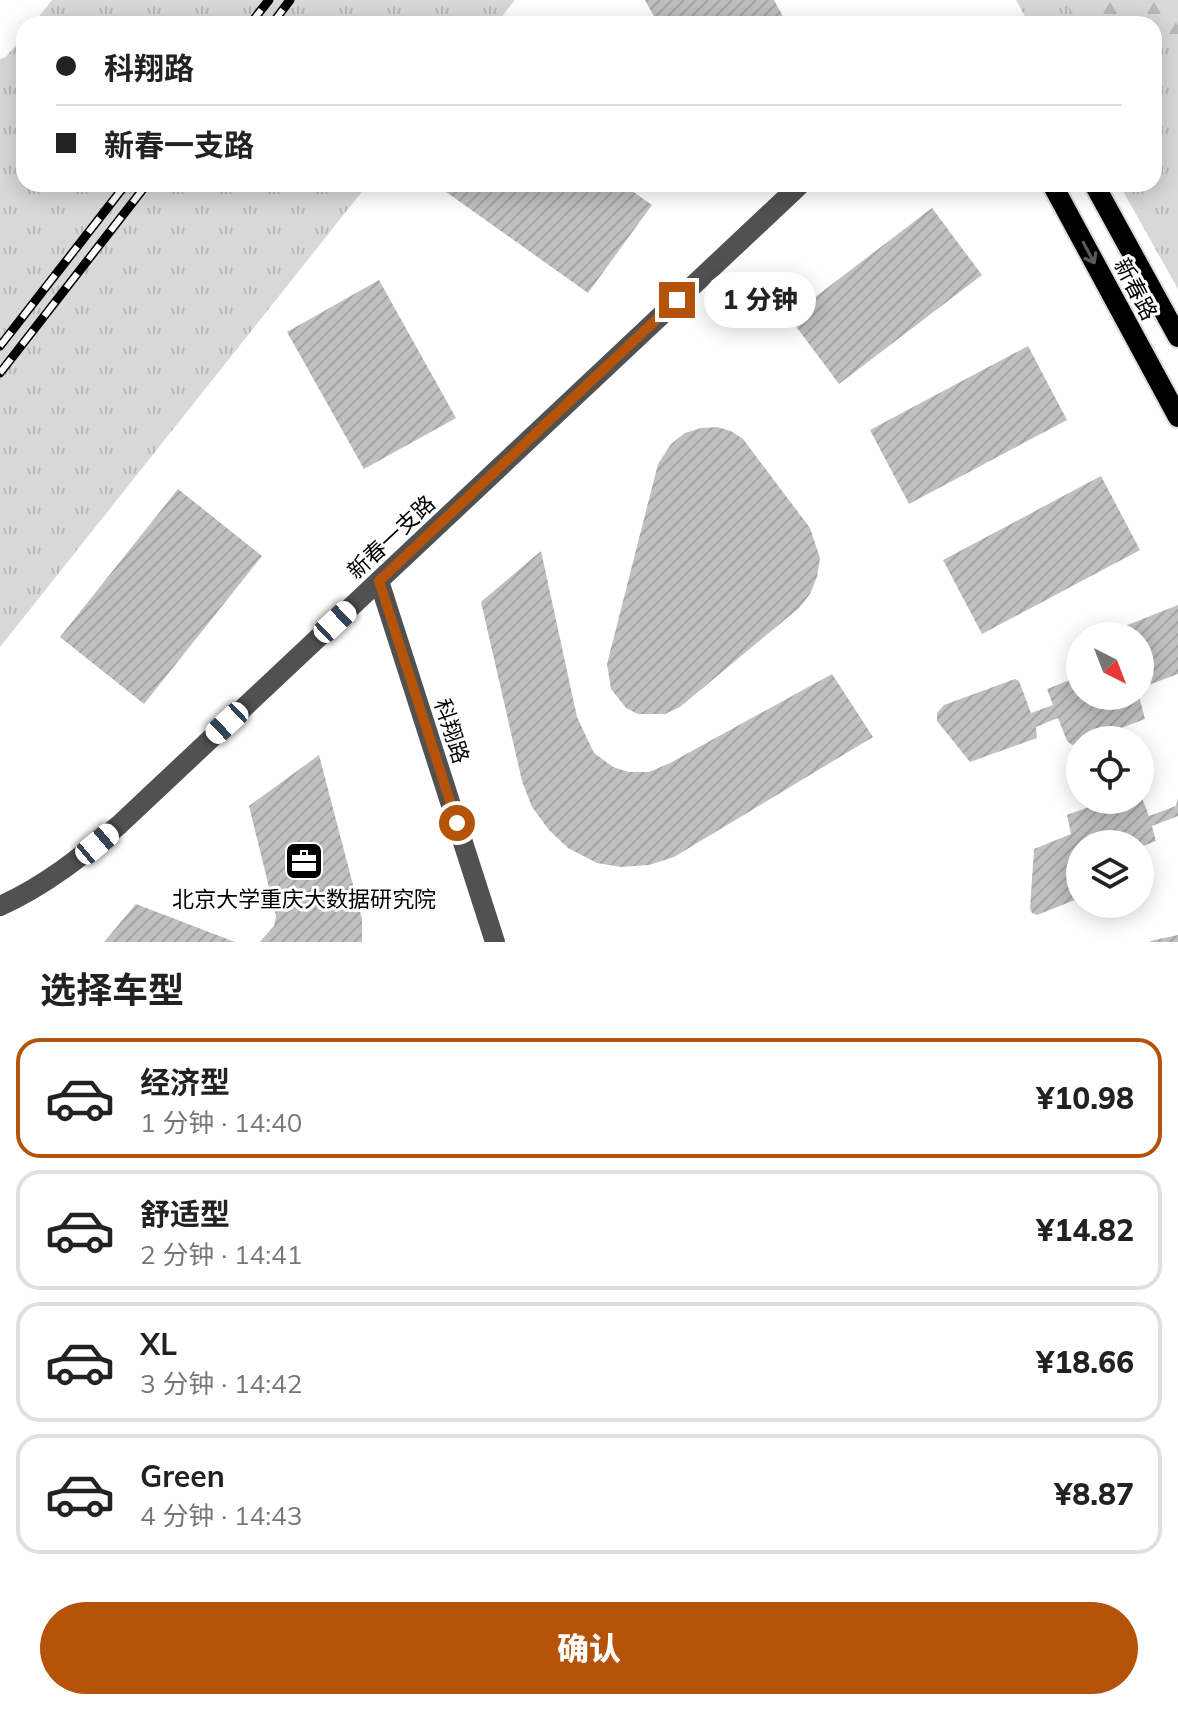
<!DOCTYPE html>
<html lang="zh">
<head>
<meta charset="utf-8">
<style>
  body { margin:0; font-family:Mulish,"Noto Sans SC",sans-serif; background:#f6f6f6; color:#222; height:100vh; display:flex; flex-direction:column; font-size:30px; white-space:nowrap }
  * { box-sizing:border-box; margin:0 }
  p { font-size:26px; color:#767676 }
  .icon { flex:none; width:44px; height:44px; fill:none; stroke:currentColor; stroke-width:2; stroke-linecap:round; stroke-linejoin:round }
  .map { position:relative; height:942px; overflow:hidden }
  .sheet { display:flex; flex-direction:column; background:#fff; flex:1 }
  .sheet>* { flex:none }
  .hud { position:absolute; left:16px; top:16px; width:1146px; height:176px; border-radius:24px; box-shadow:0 4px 20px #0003; display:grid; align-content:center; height:176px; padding:0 40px; background:#fff }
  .needle { width:52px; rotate:138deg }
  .buttons { position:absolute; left:1066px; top:622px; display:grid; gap:16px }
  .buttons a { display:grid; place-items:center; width:88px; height:88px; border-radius:50%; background:#fff; box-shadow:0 4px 20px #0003; font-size:40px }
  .end { position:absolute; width:36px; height:36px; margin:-18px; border:10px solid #b45309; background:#fff; box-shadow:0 0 0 4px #fff }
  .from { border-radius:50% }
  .bubble { position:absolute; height:56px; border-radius:28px; background:#fff; box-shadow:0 4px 20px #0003; font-size:26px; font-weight:800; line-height:56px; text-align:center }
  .car { position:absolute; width:24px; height:48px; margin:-24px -12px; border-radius:10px; box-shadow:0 0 6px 2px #0007; background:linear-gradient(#fff 24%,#345 0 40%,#fff 0 76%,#345 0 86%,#fff 0) }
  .hud b { display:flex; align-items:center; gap:28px; height:76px; font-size:30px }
  .hud b+b { border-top:2px solid #e0e0e0 }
  .hud i { width:20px; height:20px; background:#222 }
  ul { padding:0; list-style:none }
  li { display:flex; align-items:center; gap:24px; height:120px; margin:0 16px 12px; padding:0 24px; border:4px solid #e0e0e0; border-radius:24px }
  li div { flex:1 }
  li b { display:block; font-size:30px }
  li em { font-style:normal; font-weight:800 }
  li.active { border-color:#b45309 }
  li>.icon { width:72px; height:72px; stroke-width:1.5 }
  h2 { padding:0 40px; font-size:36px; line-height:96px }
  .cta { display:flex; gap:16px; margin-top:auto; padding:16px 40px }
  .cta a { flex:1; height:92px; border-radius:48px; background:#b45309; color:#fff; font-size:32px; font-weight:800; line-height:92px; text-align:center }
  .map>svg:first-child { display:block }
</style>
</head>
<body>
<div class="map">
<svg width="1178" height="942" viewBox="0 0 1178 942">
  <defs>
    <pattern id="grass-tufts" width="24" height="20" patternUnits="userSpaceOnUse" patternTransform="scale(2)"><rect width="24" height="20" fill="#d8d8d8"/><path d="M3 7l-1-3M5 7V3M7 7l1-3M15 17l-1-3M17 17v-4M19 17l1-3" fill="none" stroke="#b8b8b8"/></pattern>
    <pattern id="forest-firs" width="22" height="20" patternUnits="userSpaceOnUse" patternTransform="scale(2)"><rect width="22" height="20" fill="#d8d8d8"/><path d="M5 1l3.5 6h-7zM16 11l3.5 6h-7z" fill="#b8b8b8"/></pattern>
    <pattern id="building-hatch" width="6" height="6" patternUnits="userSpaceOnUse" patternTransform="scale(2)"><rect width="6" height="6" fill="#c0c0c0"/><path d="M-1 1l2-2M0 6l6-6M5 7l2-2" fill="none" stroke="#a3a3a3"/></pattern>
  </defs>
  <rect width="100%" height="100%" fill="#fff"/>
  <g fill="url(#grass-tufts)">
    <polygon points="52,0 515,0 496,24 33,24"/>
    <polygon points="1016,0 1178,0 1178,289 1119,184 1154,184 1154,24 1029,24"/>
    <polygon points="24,35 24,184 368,184 0,647 0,59 6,57"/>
  </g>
  <polygon fill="url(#forest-firs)" points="1065,0 1178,0 1178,43 1154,51 1154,24 1076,24"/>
  <g fill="url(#building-hatch)">
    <polygon points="645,0 774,0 787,24 658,24"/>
    <polygon points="435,184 622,184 652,205 588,293"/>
    <polygon points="932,208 982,275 839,384 789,317"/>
    <polygon points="379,280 456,418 364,469 287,332"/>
    <polygon points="1028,346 1067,420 909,504 870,430"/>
    <polygon points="717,427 731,431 743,439 810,528 820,558 817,577 810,594 799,608 680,707 665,714 638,714 626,708 611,689 607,664 658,464 671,444 685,433 701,428"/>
    <polygon points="1101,476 1140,550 982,634 943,560"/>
    <polygon points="178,489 262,556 144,704 60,637"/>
    <polygon points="541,551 577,717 594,753 613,767 629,772 649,772 670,763 832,674 873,737 674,857 649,865 621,867 597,863 568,848 549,830 532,807 522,781 481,602"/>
    <polygon points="1178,605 1178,674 1140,688 1140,636 1100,636"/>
    <polygon points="1080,676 1080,696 1139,696 1145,719 1089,740 1080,740 1080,743 1072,745 1067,741 1058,718 1036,727 1037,738 970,762 937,721 937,713 944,705 1015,679 1019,681 1031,713 1053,705 1047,689"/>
    <polygon points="319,755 362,919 362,942 260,942 274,926 276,916 249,806"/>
    <polygon points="1140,793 1149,816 1176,806 1178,798 1178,816 1152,826 1156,841 1140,847 1140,844 1080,844 1080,898 1037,915 1032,913 1030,909 1034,849 1071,834 1067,815 1108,800 1140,800"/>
    <polygon points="136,904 235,942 104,942"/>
    <polygon points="1178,935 1178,942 1150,942 1150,941"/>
  </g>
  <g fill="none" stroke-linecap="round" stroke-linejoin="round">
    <defs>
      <g id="major">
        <polyline points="1052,184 1178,417"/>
        <polyline points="1094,184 1178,337"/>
      </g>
    </defs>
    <use href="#major" stroke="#dbdbdb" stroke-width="24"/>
    <g stroke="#515151" stroke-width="20">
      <polyline points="379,581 495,942"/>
      <path d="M0,906C45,886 82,856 119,825L801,184"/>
    </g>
    <use href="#major" stroke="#000" stroke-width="20"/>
    <defs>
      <g id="rail">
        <polyline points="250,24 269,0"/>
        <polyline points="272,24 290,0"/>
        <polyline points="0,346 126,184"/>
        <polyline points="0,373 147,184"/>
      </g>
    </defs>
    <use href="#rail" stroke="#000" stroke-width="9"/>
    <use href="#rail" stroke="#fff" stroke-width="6" stroke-dasharray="18" stroke-linecap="butt"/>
  </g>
  <defs><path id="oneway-shaft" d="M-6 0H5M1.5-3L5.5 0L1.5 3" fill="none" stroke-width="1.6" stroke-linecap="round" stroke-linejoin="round" transform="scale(2)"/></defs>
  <use stroke="#595959" href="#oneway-shaft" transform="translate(1089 253) rotate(62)"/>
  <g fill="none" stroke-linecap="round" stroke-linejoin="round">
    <polyline stroke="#b45309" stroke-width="10" points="457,823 379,581 677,300"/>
  </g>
  <defs>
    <symbol id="office-square" viewBox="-11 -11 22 22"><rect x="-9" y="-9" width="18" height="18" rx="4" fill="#000" stroke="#fff"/><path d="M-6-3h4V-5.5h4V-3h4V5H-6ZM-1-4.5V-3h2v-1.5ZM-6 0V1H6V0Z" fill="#fff"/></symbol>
  </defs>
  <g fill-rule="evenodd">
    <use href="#office-square" x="282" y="839" width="44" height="44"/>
  </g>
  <g text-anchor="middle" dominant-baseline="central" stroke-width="6" stroke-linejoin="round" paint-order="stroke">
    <g font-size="22" fill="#000" stroke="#fff">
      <text transform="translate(1136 289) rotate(62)">新春路</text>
      <text transform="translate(391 537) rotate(-43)">新春一支路</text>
      <text transform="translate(452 731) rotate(72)">科翔路</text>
    </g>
    <g font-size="22" fill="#000" stroke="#fff">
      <text x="304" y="899">北京大学重庆大数据研究院</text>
    </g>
  </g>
</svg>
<div class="buttons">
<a><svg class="needle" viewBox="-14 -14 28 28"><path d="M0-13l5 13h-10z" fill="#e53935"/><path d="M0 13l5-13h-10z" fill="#767676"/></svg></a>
<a><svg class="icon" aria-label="locate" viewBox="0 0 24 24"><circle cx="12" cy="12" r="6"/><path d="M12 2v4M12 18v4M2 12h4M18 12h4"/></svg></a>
<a><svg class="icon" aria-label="layers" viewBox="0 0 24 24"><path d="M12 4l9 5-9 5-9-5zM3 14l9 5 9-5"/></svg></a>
</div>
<i class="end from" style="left:457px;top:823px"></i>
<i class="end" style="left:677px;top:300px"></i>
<div class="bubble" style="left:704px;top:272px;width:112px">1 分钟</div>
<i class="car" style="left:335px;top:622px;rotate:47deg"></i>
<i class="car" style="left:227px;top:723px;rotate:227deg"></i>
<i class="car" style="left:97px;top:844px;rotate:50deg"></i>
<div class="hud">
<b><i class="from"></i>科翔路</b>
<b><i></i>新春一支路</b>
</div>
</div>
<section class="sheet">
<h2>选择车型</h2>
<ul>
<li class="active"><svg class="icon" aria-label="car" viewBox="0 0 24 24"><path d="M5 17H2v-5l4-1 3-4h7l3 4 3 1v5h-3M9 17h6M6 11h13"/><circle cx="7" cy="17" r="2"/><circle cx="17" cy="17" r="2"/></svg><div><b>经济型</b><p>1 分钟 · 14:40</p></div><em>¥10.98</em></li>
<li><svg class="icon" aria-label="car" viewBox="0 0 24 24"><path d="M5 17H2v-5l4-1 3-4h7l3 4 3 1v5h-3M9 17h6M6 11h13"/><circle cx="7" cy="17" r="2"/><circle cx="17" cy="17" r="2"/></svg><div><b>舒适型</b><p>2 分钟 · 14:41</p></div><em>¥14.82</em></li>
<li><svg class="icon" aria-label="car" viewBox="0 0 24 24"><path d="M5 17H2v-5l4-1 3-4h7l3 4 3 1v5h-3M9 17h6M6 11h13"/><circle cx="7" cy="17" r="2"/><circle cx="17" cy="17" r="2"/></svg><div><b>XL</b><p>3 分钟 · 14:42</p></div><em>¥18.66</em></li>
<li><svg class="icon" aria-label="car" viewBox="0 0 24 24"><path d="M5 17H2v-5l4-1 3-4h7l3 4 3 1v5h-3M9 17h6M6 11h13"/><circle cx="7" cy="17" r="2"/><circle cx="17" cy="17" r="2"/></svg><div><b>Green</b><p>4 分钟 · 14:43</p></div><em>¥8.87</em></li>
</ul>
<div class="cta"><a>确认</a></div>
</section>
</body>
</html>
